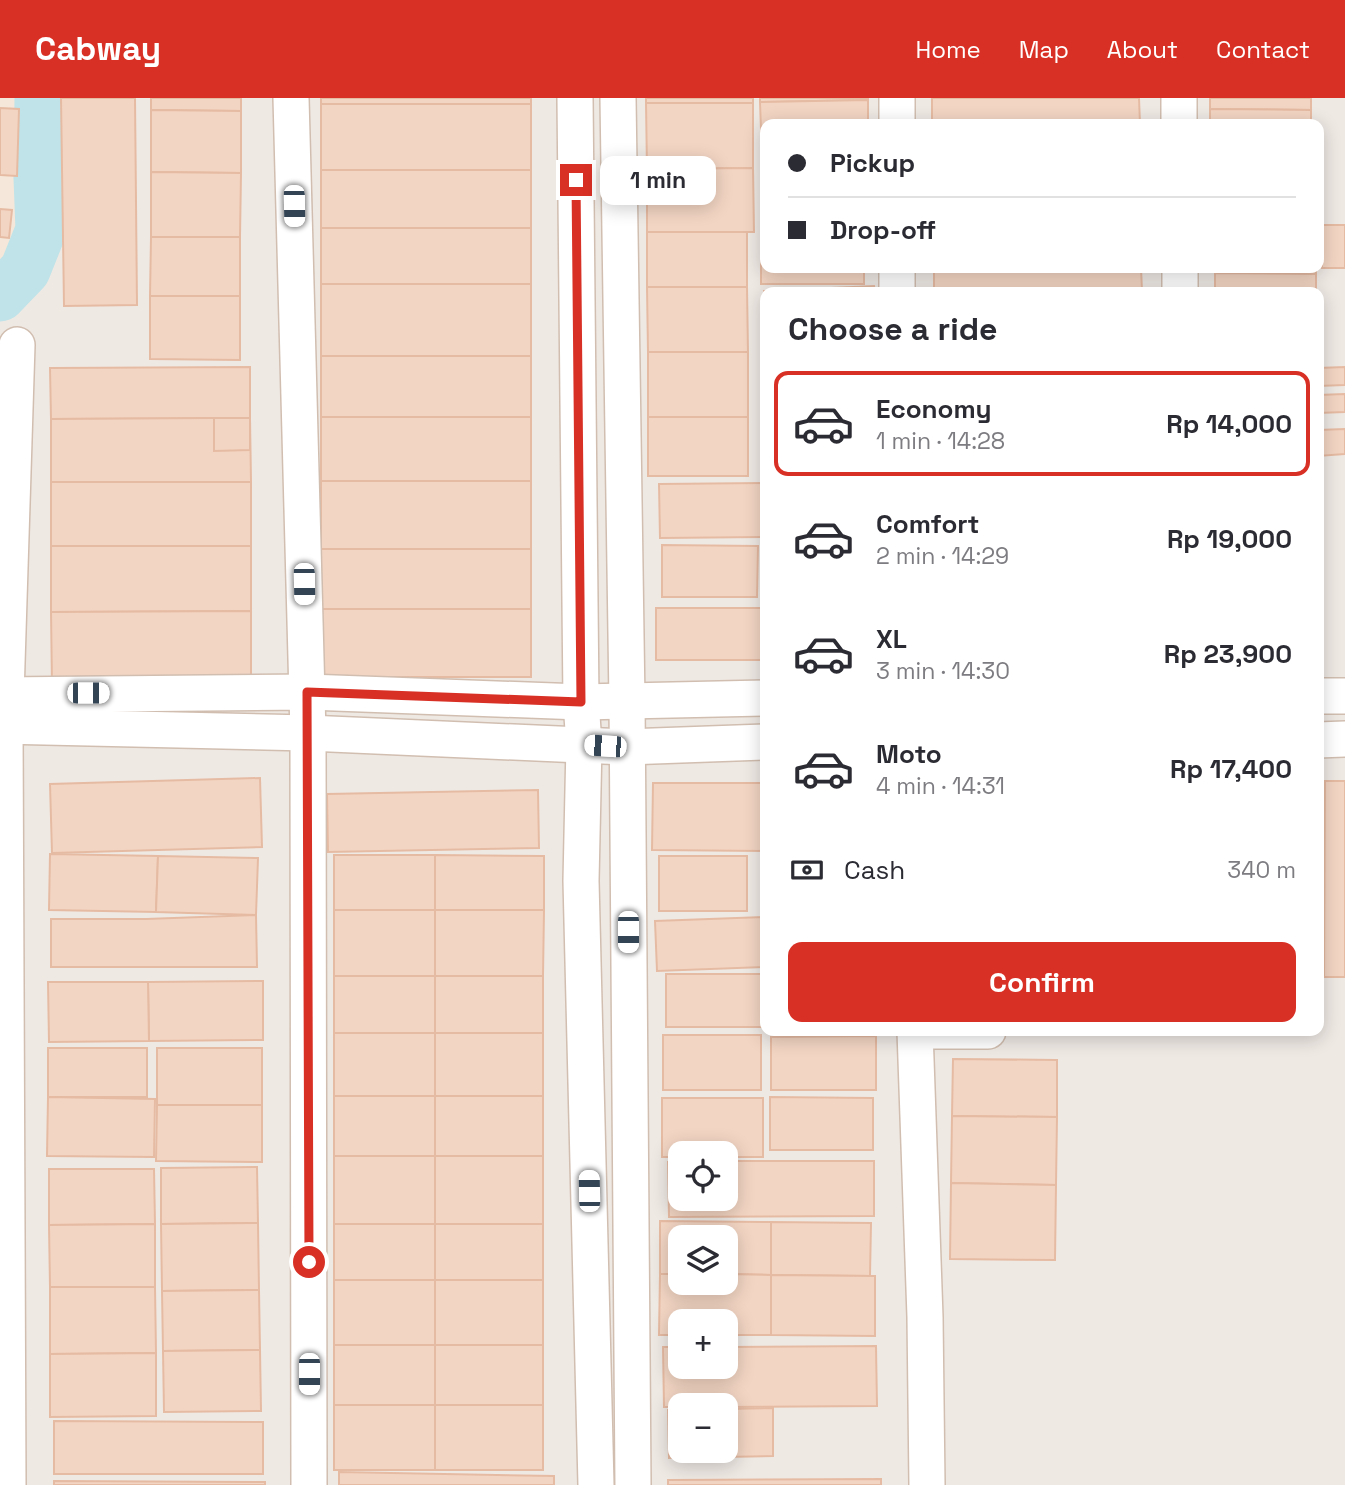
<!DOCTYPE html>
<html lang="en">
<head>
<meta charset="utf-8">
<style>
  body { margin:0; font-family:"Space Grotesk",sans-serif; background:#f7f7f7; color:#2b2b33; height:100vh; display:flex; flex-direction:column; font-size:26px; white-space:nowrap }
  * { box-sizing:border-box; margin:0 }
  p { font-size:23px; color:#7c7c81 }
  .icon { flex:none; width:38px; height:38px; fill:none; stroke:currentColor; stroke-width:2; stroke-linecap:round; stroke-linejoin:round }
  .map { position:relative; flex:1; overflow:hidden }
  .sheet { position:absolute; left:760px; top:189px; width:564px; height:749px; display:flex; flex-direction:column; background:#fff; border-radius:14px; box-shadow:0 4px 18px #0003 }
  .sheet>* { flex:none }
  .top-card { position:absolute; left:760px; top:21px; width:564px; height:154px; border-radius:14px; box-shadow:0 4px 18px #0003; display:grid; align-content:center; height:154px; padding:0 28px; background:#fff }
  .buttons { position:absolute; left:668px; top:1043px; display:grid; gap:14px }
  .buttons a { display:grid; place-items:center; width:70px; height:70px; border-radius:14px; background:#fff; box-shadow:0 4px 18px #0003; font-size:35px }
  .end { position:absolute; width:32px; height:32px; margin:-16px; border:9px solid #d93025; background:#fff; box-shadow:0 0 0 4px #fff }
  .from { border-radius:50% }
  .bubble { position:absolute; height:49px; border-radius:14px; background:#fff; box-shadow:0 4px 18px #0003; font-size:23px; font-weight:700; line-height:49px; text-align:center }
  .car { position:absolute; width:21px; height:42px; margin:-21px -10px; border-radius:9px; box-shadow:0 0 5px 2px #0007; background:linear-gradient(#fff 24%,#345 0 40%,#fff 0 76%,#345 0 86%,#fff 0) }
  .top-card b { display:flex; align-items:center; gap:24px; height:66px; font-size:26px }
  .top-card b+b { border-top:2px solid #e1e1e2 }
  .top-card i { width:18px; height:18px; background:#2b2b33 }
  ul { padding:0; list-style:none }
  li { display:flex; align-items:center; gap:21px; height:105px; margin:0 14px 10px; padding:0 14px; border:4px solid transparent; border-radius:14px }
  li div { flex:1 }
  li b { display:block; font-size:26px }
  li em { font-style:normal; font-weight:700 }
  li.active { border-color:#d93025 }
  li>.icon { width:63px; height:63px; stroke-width:1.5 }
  h2 { padding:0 28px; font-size:32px; line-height:84px }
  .pay { display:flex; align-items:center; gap:18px; height:77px; padding:0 28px; font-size:26px }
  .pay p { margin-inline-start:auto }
  .action { display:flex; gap:14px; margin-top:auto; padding:14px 28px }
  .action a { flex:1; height:80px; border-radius:14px; background:#d93025; color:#fff; font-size:28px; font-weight:700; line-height:80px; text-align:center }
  header { display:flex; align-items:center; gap:42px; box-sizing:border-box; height:98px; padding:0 35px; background:#d93025; color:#fff }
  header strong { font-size:33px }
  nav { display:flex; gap:38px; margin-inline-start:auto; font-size:24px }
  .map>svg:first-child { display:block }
</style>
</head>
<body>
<header>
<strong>Cabway</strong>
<nav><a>Home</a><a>Map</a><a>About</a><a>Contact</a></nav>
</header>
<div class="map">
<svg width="1345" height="1387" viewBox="0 0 1345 1387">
  <rect width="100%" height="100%" fill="#fdf6ec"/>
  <polygon fill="#f5e8da" points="0,0 54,0 45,151 0,191"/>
  <path fill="#efe9e4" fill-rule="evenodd" d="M54,0H1345V1387H0V191L45,151ZM765,26H1318V170H765ZM765,194H1318V933H765ZM681,1055H726V1101H681ZM681,1139H726V1185H681ZM681,1223H726V1269H681ZM681,1307H726V1353H681Z"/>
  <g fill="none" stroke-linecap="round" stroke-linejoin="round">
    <polyline stroke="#bfe3e8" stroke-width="51" points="0,198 25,172 41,132 39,80 40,0"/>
  </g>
  <g fill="#f3d5c3" stroke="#e6bba3" stroke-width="2">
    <polygon points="61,0 135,0 137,207 64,208"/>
    <polygon points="151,0 241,0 241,13 151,12"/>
    <rect x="321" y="0" width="210" height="6"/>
    <rect x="646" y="0" width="107" height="5"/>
    <polygon points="760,0 868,0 868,2 760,4"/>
    <polygon points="932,0 1139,0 1140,26 932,26"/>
    <polygon points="1210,0 1311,0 1311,12 1210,11"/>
    <polygon points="868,2 868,26 765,26 765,59 762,59 760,4"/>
    <polygon points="646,5 753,5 753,70 647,71"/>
    <rect x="321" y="6" width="210" height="66"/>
    <polygon points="0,10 19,11 17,78 0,77"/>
    <polygon points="1210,11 1311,12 1311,26 1210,26"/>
    <polygon points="151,12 241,13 241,75 151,74"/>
    <polygon points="762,66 765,66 765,126 763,126"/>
    <polygon points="753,70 754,134 647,134 647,71"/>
    <rect x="321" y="72" width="210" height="58"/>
    <polygon points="151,74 241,75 240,139 151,139"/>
    <polygon points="0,111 12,112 9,140 0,139"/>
    <polygon points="1321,127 1345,127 1345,170 1322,170"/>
    <polygon points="761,129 765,129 765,170 864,170 864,186 761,186"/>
    <rect x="321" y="130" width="210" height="56"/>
    <rect x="647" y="134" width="100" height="55"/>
    <polygon points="151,139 240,139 240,198 150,198"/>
    <polygon points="934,170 1141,170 1142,193 934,194"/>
    <polygon points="1215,170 1316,170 1316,176 1215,175"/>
    <polygon points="1215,175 1316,176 1316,194 1215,194"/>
    <rect x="321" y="186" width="210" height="72"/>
    <polygon points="874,188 875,194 765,194 765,210 764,193"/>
    <polygon points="647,189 747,189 748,254 648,254"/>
    <polygon points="150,198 240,198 240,262 150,261"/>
    <rect x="648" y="254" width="100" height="65"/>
    <rect x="762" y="256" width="3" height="55"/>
    <rect x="321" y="258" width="210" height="61"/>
    <polygon points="250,269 250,320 51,321 50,270"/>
    <polygon points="1345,269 1345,287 1318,288 1318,270"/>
    <polygon points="1345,296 1345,314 1318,315 1318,297"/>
    <rect x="321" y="319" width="210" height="64"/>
    <rect x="648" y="319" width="100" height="59"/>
    <polygon points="214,320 250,320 251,384 51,384 51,321"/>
    <polygon points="214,320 250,320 250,352 214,353"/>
    <polygon points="1345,331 1345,356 1318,358 1318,332"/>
    <rect x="321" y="383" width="210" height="68"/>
    <rect x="51" y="384" width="200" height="64"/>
    <polygon points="765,385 765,439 660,440 659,386"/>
    <polygon points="662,447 758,448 757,499 662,499"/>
    <polygon points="51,448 251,448 251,513 51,514"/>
    <rect x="321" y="451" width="210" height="60"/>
    <rect x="656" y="510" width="109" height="52"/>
    <rect x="321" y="511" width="210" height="68"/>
    <polygon points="251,513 251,586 52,587 51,514"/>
    <polygon points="260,680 262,749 52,755 50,686"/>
    <polygon points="1325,683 1345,683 1345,879 1324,879"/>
    <polygon points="653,685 765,685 765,753 652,752"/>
    <polygon points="538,692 539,750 328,754 327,696"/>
    <polygon points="50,756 158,758 156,814 49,812"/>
    <rect x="334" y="757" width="101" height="55"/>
    <polygon points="435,757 544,758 544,812 435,812"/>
    <polygon points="158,758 258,760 256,817 156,814"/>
    <rect x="659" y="758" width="88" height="55"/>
    <polygon points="1318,790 1321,790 1319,889 1318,889"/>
    <rect x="334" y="812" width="101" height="66"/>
    <polygon points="435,812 544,812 543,878 435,878"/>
    <polygon points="256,817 257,869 51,869 51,821 146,821"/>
    <polygon points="764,819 765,869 657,873 655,823"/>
    <rect x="666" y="876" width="99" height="53"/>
    <rect x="334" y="878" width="101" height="57"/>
    <rect x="435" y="878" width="108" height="57"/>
    <polygon points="263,883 263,942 149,943 148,884"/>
    <polygon points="48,884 148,884 149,943 49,944"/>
    <rect x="334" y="935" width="101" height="63"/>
    <rect x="435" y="935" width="108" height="63"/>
    <rect x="663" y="937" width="98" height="55"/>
    <polygon points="876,938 876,992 771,992 771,939"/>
    <rect x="48" y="950" width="99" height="49"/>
    <rect x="157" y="950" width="105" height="57"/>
    <polygon points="953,961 1057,962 1057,1019 952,1018"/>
    <rect x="334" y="998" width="101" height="60"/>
    <rect x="435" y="998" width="108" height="60"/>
    <polygon points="48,999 155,1001 154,1059 47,1058"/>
    <polygon points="770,999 873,1000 873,1052 770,1052"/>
    <polygon points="662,1000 763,1000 763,1059 726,1059 726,1055 681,1055 681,1059 662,1059"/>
    <polygon points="157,1007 262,1007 262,1064 156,1063"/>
    <polygon points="952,1018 1057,1019 1056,1087 951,1085"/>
    <rect x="334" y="1058" width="101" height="68"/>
    <rect x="435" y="1058" width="108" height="68"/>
    <polygon points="681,1063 681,1101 726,1101 726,1063 874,1063 874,1118 669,1119 668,1064"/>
    <polygon points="257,1069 258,1125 161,1126 161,1070"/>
    <polygon points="49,1071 154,1071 155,1126 49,1127"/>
    <polygon points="951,1085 1056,1087 1055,1162 950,1161"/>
    <polygon points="660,1123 771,1124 771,1177 726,1176 726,1139 681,1139 681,1176 660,1176"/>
    <polygon points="771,1124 871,1125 870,1178 771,1177"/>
    <polygon points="258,1125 259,1192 162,1193 161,1126"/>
    <polygon points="155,1126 155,1189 50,1189 49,1127"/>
    <rect x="334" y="1126" width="101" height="56"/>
    <rect x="435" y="1126" width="108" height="56"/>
    <polygon points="660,1176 681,1176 681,1185 726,1185 726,1176 771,1177 771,1237 726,1237 726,1223 681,1223 681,1237 659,1237"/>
    <polygon points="771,1177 875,1178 875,1238 771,1237"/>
    <rect x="334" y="1182" width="101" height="65"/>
    <rect x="435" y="1182" width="108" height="65"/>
    <polygon points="50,1189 155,1189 156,1255 50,1256"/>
    <polygon points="259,1192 260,1252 163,1253 162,1193"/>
    <rect x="334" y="1247" width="101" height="60"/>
    <rect x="435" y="1247" width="108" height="60"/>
    <polygon points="876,1248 877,1308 726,1309 726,1307 681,1307 681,1309 664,1309 663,1249 681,1249 681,1269 726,1269 726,1249"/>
    <polygon points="260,1252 261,1313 164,1314 163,1253"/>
    <polygon points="156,1255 156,1318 50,1319 50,1256"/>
    <rect x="334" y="1307" width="101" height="65"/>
    <rect x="435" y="1307" width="108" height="65"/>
    <polygon points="773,1310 773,1358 669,1360 668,1312 681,1312 681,1353 726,1353 726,1311"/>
    <polygon points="54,1323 263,1324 263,1376 54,1376"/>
    <polygon points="339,1374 554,1378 554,1387 339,1387"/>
    <polygon points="881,1381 881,1387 668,1387 668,1382"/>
    <polygon points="54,1383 265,1384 265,1387 54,1387"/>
  </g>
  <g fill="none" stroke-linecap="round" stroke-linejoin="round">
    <defs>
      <g id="minor">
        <polyline points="291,0 308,635 309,1387"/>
        <polyline points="575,0 581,604 584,646 581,783 596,1387"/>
        <polyline points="618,0 627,604 633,1387"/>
        <polyline points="1179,0 1179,26"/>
        <polyline points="897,26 897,0"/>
        <polyline points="1180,170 1180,194"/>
        <polyline points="897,194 897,170"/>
        <polyline points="0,597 308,594 581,604 765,600"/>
        <polyline points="1318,598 1345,598"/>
        <polyline points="0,628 308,635 626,649 765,644"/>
        <polyline points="1318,642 1345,641"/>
        <polyline points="915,933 925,1219 927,1387"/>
        <polyline points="915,933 988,933"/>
        <polyline points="8,1387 5,629 17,247"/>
      </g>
    </defs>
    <use href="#minor" stroke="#d1beb0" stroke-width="38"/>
    <use href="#minor" stroke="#fff" stroke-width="35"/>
  </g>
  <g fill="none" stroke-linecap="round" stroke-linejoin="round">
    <polyline stroke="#d93025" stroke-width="9" points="309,1164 307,594 581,604 576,82"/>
  </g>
</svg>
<div class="buttons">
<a><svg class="icon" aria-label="locate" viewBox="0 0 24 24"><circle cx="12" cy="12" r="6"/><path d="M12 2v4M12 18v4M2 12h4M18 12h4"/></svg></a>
<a><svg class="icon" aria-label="layers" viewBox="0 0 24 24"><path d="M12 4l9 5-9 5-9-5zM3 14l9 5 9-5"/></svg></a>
<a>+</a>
<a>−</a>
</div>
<i class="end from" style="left:309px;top:1164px"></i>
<i class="end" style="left:576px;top:82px"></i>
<div class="bubble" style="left:600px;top:58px;width:116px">1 min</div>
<i class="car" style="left:294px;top:108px;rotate:179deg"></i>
<i class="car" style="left:304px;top:486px;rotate:179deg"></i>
<i class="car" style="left:88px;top:595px;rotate:90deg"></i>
<i class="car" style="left:605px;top:648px;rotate:274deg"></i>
<i class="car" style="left:628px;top:834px;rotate:180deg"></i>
<i class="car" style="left:589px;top:1093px;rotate:359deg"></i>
<i class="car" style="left:309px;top:1276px;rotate:180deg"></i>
<div class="top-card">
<b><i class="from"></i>Pickup</b>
<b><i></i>Drop-off</b>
</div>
<section class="sheet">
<h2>Choose a ride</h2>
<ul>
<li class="active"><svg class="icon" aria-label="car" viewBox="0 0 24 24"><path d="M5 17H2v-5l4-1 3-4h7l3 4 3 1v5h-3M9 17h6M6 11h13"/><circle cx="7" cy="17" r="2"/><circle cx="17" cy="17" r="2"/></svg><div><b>Economy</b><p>1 min · 14:28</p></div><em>Rp 14,000</em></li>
<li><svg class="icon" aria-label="car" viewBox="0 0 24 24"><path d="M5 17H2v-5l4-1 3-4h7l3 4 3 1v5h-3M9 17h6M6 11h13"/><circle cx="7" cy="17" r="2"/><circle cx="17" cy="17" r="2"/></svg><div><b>Comfort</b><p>2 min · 14:29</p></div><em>Rp 19,000</em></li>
<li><svg class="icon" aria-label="car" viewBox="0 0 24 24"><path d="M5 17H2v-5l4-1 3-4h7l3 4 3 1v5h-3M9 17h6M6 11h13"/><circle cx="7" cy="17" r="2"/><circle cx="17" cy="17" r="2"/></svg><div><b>XL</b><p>3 min · 14:30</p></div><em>Rp 23,900</em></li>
<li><svg class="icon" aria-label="car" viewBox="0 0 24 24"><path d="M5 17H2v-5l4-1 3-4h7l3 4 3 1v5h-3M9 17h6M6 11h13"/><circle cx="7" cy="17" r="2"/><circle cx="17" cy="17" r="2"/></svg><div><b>Moto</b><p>4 min · 14:31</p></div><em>Rp 17,400</em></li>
</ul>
<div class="pay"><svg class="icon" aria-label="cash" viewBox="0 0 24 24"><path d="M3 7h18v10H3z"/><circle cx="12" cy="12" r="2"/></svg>Cash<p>340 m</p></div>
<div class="action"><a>Confirm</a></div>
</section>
</div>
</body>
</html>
